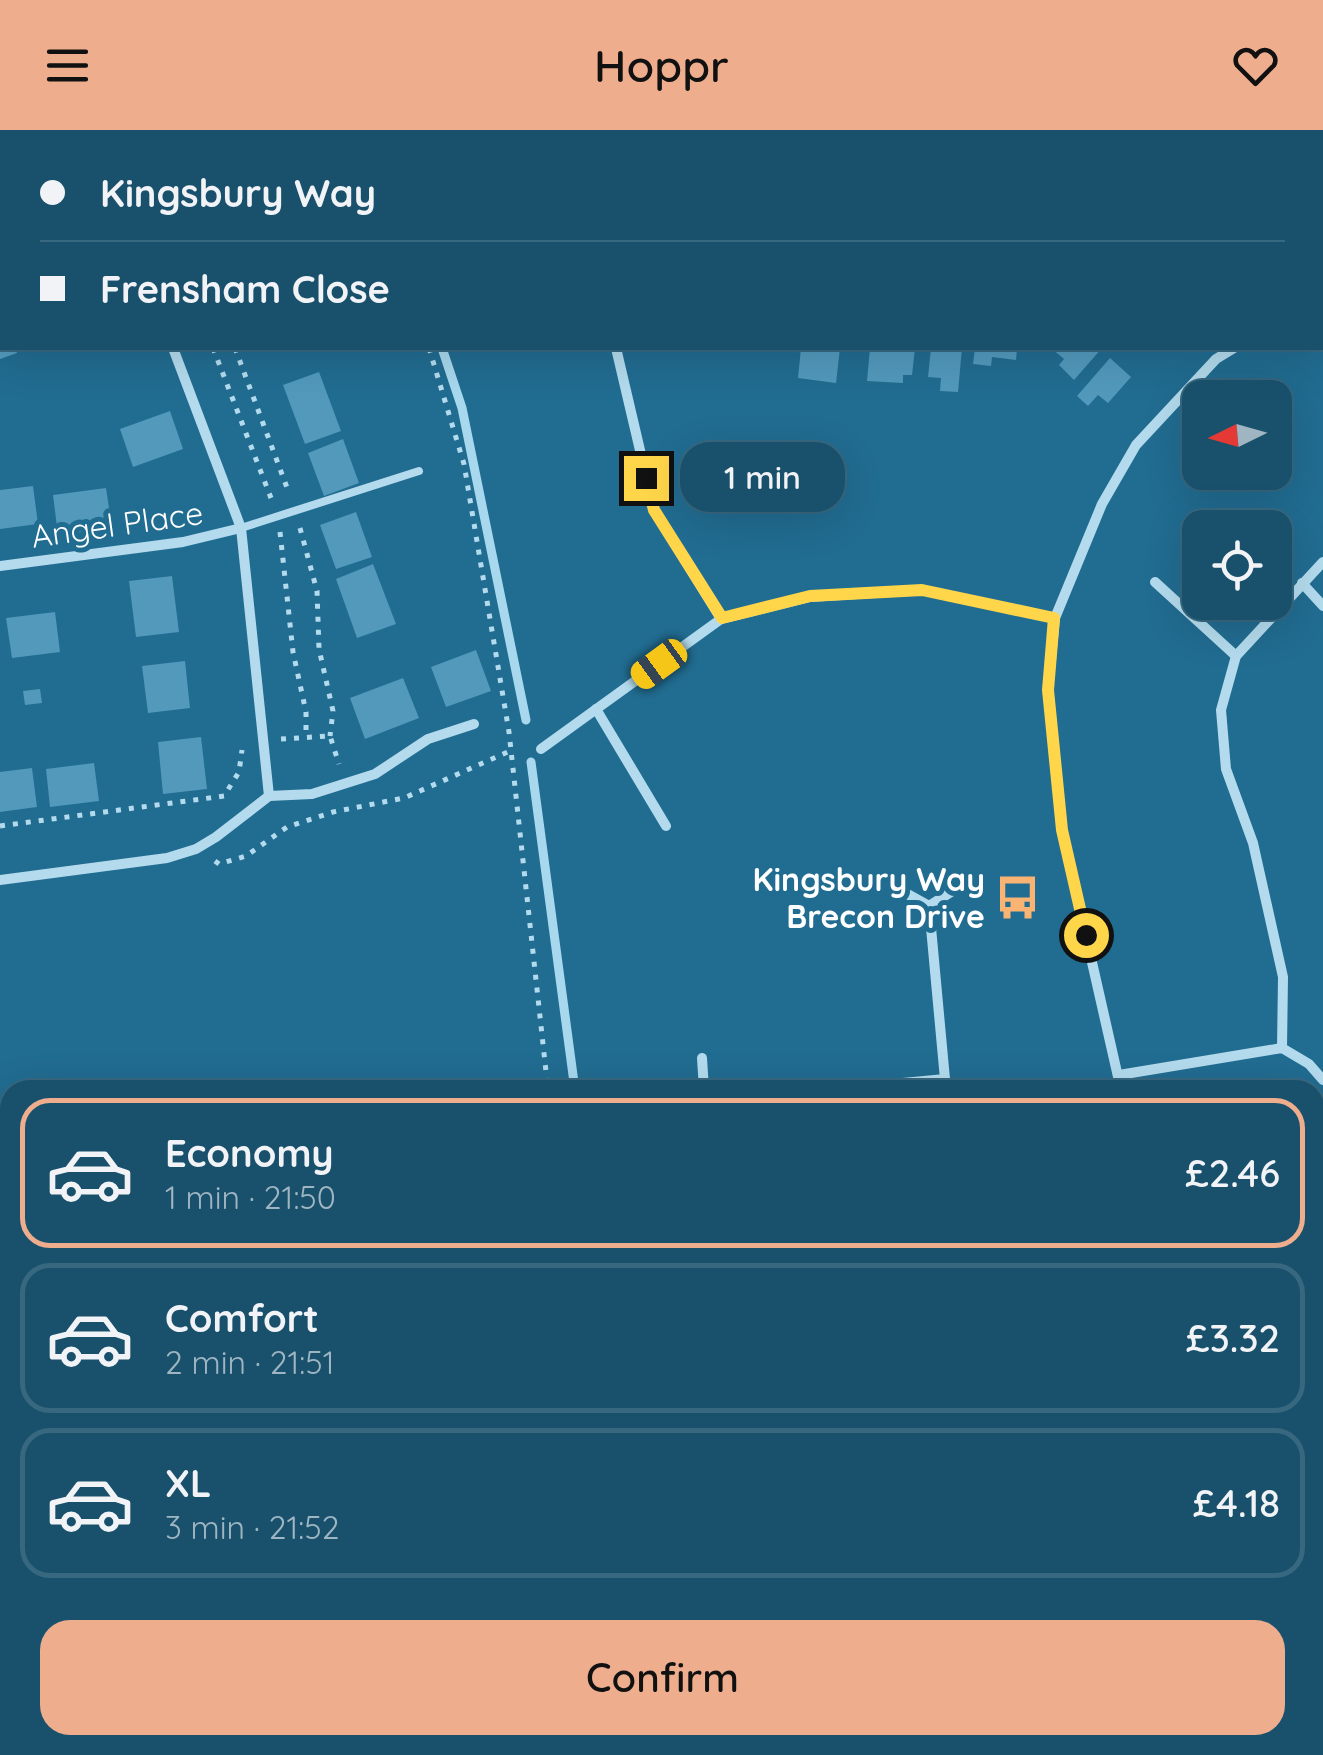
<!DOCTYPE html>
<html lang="en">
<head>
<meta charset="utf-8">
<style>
  body { margin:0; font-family:Quicksand,sans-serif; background:#225772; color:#f1f3f6; height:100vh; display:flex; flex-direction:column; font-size:38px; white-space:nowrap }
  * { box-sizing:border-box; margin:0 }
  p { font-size:32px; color:#9fb5c2 }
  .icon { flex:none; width:55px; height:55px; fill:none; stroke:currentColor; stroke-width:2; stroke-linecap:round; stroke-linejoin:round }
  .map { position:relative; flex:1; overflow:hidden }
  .sheet { position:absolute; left:0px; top:950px; width:1325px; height:675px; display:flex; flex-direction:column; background:#19516d; border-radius:30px 30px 0 0; box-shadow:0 10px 40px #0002,0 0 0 2px #376880 }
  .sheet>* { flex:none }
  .top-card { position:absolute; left:0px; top:0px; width:1325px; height:220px; box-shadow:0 10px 40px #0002,0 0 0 2px #376880; display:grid; align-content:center; height:220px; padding:0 40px; background:#19516d }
  .needle { width:65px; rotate:265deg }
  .buttons { position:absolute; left:1182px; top:250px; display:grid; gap:20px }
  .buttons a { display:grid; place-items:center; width:110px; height:110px; border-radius:20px; background:#19516d; box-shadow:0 10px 40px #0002,0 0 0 2px #376880; font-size:50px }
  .end { position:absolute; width:45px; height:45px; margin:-22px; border:12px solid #ffd54a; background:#111; box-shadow:0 0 0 5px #111 }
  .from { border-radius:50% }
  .bubble { position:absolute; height:70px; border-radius:30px; background:#19516d; box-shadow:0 10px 40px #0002,0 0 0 2px #376880; font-size:32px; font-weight:600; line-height:70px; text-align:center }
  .car { position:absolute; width:30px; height:60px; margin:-30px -15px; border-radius:12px; box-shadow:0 0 8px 2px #0007; background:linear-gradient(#f5c518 24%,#345 0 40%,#f5c518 0 76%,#345 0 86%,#f5c518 0) }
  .top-card b { display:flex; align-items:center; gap:35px; height:95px; font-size:38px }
  .top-card b+b { border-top:2px solid #376880 }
  .top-card i { width:25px; height:25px; background:#f1f3f6 }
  ul { padding:18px 0 0; list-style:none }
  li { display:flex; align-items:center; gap:30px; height:150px; margin:0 20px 15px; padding:0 20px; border:5px solid #376880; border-radius:30px }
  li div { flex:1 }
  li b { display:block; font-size:38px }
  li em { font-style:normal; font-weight:600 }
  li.active { border-color:#eead8d }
  li>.icon { width:90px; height:90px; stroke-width:1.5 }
  .button { display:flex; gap:20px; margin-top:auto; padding:20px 40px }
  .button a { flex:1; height:115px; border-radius:30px; background:#eead8d; color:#111; font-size:40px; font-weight:600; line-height:115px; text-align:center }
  header { display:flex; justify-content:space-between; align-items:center; height:130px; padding:0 40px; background:#eead8d; color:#111; font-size:45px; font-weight:600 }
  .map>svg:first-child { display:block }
</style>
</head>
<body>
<header><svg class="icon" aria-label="menu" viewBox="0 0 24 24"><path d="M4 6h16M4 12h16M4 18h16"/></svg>Hoppr<svg class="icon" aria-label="heart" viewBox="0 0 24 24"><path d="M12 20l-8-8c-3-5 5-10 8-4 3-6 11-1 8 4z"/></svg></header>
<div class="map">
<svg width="1323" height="1625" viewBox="0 0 1323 1625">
  <rect width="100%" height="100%" fill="#216c91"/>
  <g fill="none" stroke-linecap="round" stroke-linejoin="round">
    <g stroke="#a7d8ee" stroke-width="9">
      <polyline points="372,0 373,2"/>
      <polyline points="442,218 462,278 526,590"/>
      <polyline points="531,632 575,960"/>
      <polyline points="657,1615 658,1625"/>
    </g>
  </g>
  <g fill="#5299bc">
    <polygon points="0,218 15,218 17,223 0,229"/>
    <polygon points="801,218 840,218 836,253 798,248"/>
    <polygon points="870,218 915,218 912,245 903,245 903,253 867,251"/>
    <polygon points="931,218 962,218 958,262 940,261 941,248 928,247"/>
    <polygon points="975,218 1017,218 1016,230 992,227 991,236 973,234"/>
    <polygon points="1051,218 1102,218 1074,250 1059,235 1064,229"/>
    <polygon points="1110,228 1131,247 1108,273 1098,265 1088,276 1077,266"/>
    <polygon points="319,242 341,301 305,314 283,255"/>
    <polygon points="170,281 183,319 133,337 120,299"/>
    <polygon points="343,309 359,353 324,366 308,323"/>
    <polygon points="33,356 38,394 0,399 0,360"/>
    <polygon points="106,358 112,398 58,405 53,365"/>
    <polygon points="356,382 372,427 336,439 320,395"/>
    <polygon points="373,434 396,494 357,508 336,449"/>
    <polygon points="172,446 179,502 136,507 129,451"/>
    <polygon points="55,482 60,522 12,528 6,488"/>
    <polygon points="476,520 491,561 446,577 431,537"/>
    <polygon points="185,531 190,578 148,583 142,536"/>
    <polygon points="403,548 419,588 365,609 350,568"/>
    <polygon points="40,559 42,573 25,575 23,561"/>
    <polygon points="201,607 207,659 163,664 158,612"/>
    <polygon points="94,633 99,671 50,677 46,639"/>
    <polygon points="32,638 37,677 0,682 0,642"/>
    <polygon points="1,966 10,993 10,1264 3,1266 0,1258"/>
  </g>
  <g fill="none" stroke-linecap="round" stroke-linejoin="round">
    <g stroke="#b3dbed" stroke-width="5" stroke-dasharray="5 8" stroke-linecap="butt">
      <polyline points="130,0 131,2"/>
      <polyline points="156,0 157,2"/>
      <polyline points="358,0 359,2"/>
      <polyline points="213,218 271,368"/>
      <polyline points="235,218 289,363"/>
      <polyline points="429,218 464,334 509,602 548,960"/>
      <polyline points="300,398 317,461 319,519 333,581 330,606"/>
      <polyline points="280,402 293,522 306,582 306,607"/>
      <polyline points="281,609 330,606 339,634"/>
      <polyline points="0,696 224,666 239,642 242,620"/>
      <polyline points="215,731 219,734 246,726 287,697 333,682 404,668 510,621"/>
      <polyline points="623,1615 625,1625"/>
      <polyline points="1262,1615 1264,1625"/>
    </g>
    <polyline stroke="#b3dbed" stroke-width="8" points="241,398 419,341"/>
    <g stroke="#b3dbed" stroke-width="10">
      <polyline points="90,0 91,2"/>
      <polyline points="1068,2 1068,0"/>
      <polyline points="0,123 2,122"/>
      <polyline points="1322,164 1323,164"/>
      <polyline points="173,218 241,398 269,666"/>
      <polyline points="616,218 654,380 721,489"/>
      <polyline points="0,436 183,412 241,398"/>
      <polyline points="1155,452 1236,526"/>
      <polyline points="1302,453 1323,476"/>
      <polyline points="596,579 666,696"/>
      <polyline points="541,619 721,489 810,467 922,460 1055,488"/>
      <polyline points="0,750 167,728 196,719 216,707 269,666 312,664 375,644 428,609 474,594"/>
      <polyline points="891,755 929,776 965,753"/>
      <polyline points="929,776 946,960"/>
      <polyline points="1282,918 1283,847 1253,713 1226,639 1221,580 1236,526 1323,432"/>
      <polyline points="702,928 704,960"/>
      <polyline points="1119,945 1282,918 1309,934 1323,950"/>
      <polyline points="829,960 945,949"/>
      <polyline points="1121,960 1062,700 1048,561 1055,488 1102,374 1136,315 1216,229 1234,218"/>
      <polyline points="857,1615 860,1625"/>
      <polyline points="1024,1615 1027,1625"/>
      <polyline points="1230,1615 1232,1625"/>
    </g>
  </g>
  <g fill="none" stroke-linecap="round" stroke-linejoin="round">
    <polyline stroke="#ffd54a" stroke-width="12" points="646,348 654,380 722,488 810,466 922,460 1054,488 1048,560 1062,700 1086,805"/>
  </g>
  <defs>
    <symbol id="bus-bare" viewBox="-9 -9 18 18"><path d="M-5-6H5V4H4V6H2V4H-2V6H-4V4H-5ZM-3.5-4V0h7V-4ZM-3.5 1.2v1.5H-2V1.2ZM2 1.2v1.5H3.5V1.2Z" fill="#f9b474" stroke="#216c91" stroke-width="2.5" paint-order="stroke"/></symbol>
  </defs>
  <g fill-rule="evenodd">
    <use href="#bus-bare" x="986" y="736" width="63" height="63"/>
  </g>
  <g text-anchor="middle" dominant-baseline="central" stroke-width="10" stroke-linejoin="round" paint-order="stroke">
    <g font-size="32" fill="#fff" stroke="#216c91">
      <text transform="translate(117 394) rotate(-8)">Angel Place</text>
    </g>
    <g font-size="32" font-weight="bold" fill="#fff" stroke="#216c91" text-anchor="end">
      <text x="985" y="749">Kingsbury Way<tspan x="985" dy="37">Brecon Drive</tspan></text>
    </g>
  </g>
</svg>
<div class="buttons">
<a><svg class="needle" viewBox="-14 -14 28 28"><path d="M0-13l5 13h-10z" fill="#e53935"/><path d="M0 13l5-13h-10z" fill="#9fb5c2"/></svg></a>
<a><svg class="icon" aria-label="locate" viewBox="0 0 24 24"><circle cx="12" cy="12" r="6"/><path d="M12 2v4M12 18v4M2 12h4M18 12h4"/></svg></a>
</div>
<i class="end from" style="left:1086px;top:805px"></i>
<i class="end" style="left:646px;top:348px"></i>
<div class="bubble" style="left:680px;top:312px;width:165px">1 min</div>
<i class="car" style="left:659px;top:534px;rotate:234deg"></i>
<div class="top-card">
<b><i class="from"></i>Kingsbury Way</b>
<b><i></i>Frensham Close</b>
</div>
<section class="sheet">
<ul>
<li class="active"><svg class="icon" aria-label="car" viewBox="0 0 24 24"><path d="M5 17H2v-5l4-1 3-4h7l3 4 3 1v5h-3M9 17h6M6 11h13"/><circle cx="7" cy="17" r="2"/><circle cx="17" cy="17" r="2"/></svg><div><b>Economy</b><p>1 min · 21:50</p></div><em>£2.46</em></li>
<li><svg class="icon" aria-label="car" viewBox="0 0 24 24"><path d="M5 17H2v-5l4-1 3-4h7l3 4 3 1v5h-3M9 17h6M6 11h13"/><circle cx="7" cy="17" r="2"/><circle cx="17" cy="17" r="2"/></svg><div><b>Comfort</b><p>2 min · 21:51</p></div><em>£3.32</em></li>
<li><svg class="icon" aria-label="car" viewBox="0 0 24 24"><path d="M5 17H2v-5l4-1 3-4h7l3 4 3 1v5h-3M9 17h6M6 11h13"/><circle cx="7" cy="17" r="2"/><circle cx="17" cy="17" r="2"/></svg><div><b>XL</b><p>3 min · 21:52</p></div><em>£4.18</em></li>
</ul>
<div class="button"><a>Confirm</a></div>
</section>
</div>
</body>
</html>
